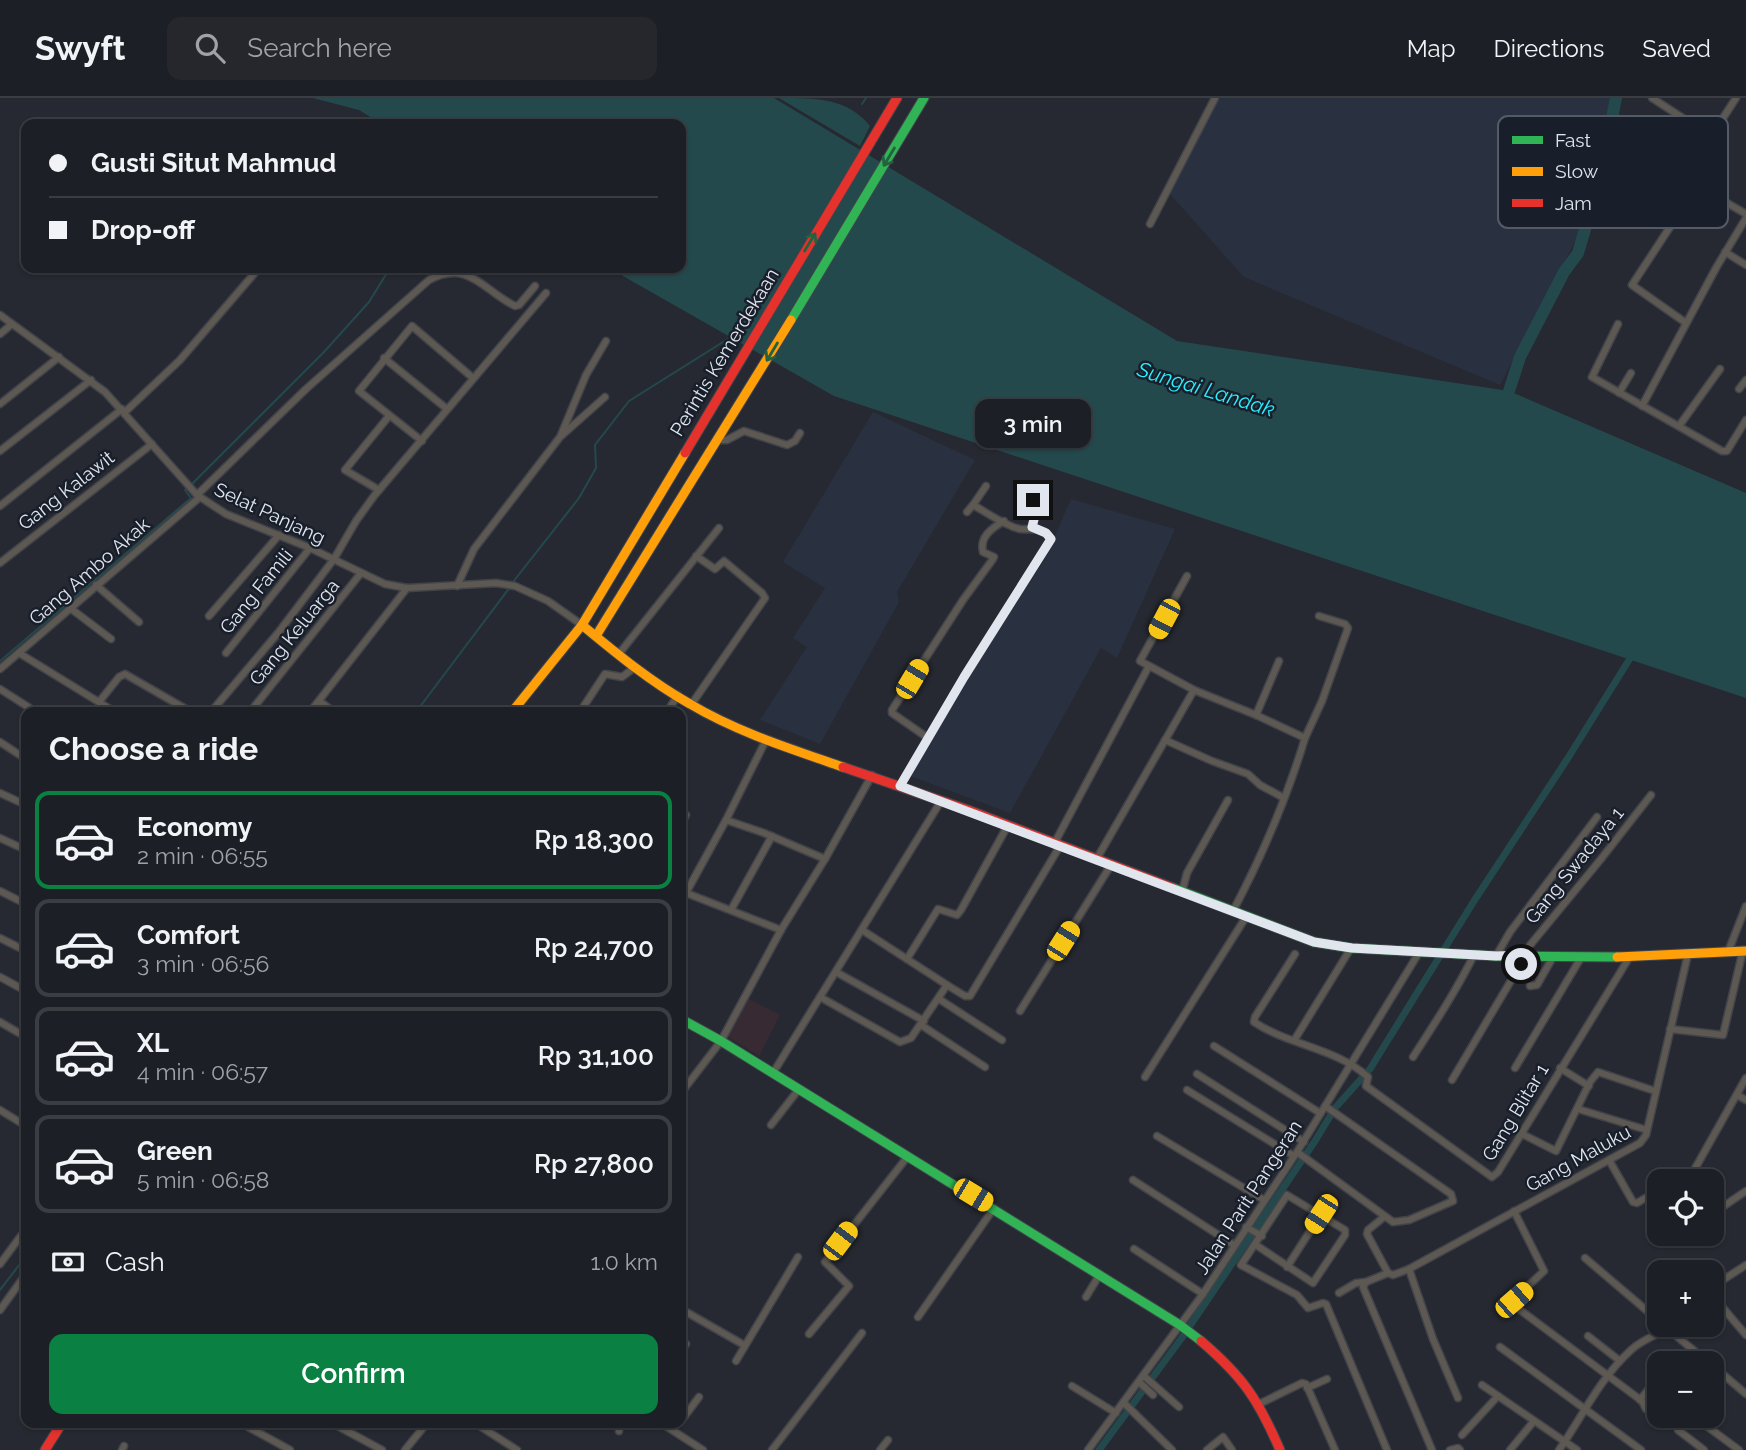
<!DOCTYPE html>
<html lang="en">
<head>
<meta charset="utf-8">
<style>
  body { margin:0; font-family:Raleway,sans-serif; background:#25272d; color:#f1f3f6; height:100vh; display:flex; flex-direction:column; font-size:26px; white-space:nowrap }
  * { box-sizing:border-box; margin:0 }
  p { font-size:23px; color:#a0a2a7 }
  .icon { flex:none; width:38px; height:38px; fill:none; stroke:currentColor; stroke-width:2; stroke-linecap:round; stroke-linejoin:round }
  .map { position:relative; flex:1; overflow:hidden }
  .side { position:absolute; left:21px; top:609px; width:665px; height:721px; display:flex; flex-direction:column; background:#1c1f25; border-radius:14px; box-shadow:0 2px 5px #0004,0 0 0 2px #3a3d42 }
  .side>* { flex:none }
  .hud { position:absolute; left:21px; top:21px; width:665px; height:154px; border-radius:14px; box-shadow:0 2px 5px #0004,0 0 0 2px #3a3d42; display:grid; align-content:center; height:154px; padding:0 28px; background:#1c1f25 }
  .tools { position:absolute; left:1647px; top:1071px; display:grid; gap:14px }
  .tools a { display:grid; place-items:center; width:77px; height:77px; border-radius:14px; background:#1c1f25; box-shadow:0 2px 5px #0004,0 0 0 2px #3a3d42; font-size:35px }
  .end { position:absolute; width:32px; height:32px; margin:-16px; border:9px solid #e1e5ee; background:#111; box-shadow:0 0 0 4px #111 }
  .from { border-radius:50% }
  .bubble { position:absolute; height:49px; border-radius:14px; background:#1c1f25; box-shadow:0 2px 5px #0004,0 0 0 2px #3a3d42; font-size:23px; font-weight:600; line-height:49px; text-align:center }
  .car { position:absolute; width:21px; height:42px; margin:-21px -10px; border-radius:9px; box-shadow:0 0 5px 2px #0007; background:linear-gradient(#f5c518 24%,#345 0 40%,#f5c518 0 76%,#345 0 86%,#f5c518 0) }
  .hud b { display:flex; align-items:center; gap:24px; height:66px; font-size:26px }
  .hud b+b { border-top:2px solid #3a3d42 }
  .hud i { width:18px; height:18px; background:#f1f3f6 }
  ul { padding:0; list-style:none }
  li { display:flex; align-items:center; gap:21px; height:98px; margin:0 14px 10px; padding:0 14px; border:4px solid #3a3d42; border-radius:14px }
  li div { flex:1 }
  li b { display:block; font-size:26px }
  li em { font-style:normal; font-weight:600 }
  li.on { border-color:#0b8043 }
  li>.icon { width:63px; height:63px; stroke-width:1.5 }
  h2 { padding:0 28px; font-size:32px; line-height:84px }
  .pay { display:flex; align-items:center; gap:18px; height:77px; padding:0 28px; font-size:26px }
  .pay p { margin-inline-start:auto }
  .button { display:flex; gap:14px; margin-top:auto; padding:14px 28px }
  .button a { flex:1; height:80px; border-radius:14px; background:#0b8043; color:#fff; font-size:28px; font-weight:600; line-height:80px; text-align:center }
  header { display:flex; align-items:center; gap:42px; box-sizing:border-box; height:98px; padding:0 35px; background:#1c1f25; border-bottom:2px solid #3a3d42 }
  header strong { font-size:33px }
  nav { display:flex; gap:38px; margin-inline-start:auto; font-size:24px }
  .search { width:490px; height:63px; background:#25272d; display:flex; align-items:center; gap:18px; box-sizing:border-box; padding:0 24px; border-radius:14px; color:#a0a2a7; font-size:26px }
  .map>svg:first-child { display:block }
</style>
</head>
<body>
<header>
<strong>Swyft</strong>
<div class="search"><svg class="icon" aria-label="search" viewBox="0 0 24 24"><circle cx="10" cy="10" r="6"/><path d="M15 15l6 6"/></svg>Search here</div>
<nav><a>Map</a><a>Directions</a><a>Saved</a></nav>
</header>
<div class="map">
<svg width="1746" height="1352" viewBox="0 0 1746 1352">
  <rect width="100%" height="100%" fill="#262931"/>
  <g fill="#293141">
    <polygon points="1215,0 1616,0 1582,130 1500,287 1244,179 1169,95"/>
    <polygon points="873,314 975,362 897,494 899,504 820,646 760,622 807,549 793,540 825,490 783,464"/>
    <polygon points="1071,401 1175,431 1117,560 1101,550 1010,715 908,677 982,553 1044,463"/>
  </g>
  <polygon fill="#382a33" points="747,900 780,917 759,958 727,938"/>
  <g fill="#24494d">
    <polygon points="313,0 774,0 1177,243 1509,293 1746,395 1746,600 834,298 609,170 681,170 681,26 382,26 359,12"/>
    <path d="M779,0C817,0 847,0 870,28L860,48Z"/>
  </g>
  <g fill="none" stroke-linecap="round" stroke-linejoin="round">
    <g stroke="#24494d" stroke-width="2">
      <polyline points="862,6 866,0"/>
      <polyline points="192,386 324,254 369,204 385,178 393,170"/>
      <polyline points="513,484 579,400 596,370 595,347 629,303 731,239"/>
      <polyline points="0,563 191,400 185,392 188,389"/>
      <polyline points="416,614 510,489"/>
      <polyline points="0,1192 26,1158"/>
    </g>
    <polyline stroke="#24494d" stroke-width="7" points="1099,1352 1181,1241 1315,1043 1335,1010 1370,971 1474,803 1568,660 1634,554"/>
    <polyline stroke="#24494d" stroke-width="12" points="1509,293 1520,259 1564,174 1578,155 1600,80 1616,0"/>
    <defs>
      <g id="street">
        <polyline points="1652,0 1712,39"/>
        <polyline points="1627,28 1688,72"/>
        <polyline points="1684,80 1746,116"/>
        <polyline points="1150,126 1215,0"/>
        <polyline points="1725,154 1746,167"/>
        <polyline points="0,217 105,294 197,397 226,416 310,450 385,486 407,490 496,485 515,488 548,503 582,527"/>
        <polyline points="1686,225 1632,187 1672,126 1672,122 1660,113 1684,80 1736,0"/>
        <polyline points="1618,226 1592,279 1722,353 1727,353 1746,322"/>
        <polyline points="0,236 12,226"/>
        <polyline points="384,260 447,311"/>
        <polyline points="1739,291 1746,282"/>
        <polyline points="1619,295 1631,275"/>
        <polyline points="0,306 59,259"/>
        <polyline points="1642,308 1716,170 1746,120"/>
        <polyline points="125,314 180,262 259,170"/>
        <polyline points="1679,328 1720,271"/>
        <polyline points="561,337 586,277 606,243"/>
        <polyline points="719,342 727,342 744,333 787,347 795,343 800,335"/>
        <polyline points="422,343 359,293 412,228 473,280"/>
        <polyline points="0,353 91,282"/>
        <polyline points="379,392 345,372 389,318"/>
        <path d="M197,397L306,291L429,182C468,161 483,192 515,208L519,207L535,188"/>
        <polyline points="973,407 986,388"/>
        <polyline points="0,408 122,311"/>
        <polyline points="1032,429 1037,410 1033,402"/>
        <polyline points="0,465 152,346"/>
        <path d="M1187,478L1140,563L1194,592L1256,617L1305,640C1287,700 1262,758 1233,813"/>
        <polyline points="96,487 139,524"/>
        <polyline points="457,488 474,451 560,339 605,299"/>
        <polyline points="70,510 111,541"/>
        <polyline points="209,518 279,437"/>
        <polyline points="19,555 115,614"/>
        <polyline points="226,555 310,450"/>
        <polyline points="618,557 719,430"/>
        <polyline points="0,571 200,399"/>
        <polyline points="0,591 36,614"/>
        <polyline points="319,603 334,614"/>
        <polyline points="99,604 119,579 125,576 191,614"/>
        <polyline points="691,607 765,500 762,495 724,463 715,471 696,458"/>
        <polyline points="211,614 278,535 334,461 356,423 374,398 546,195"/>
        <polyline points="250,614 361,475"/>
        <polyline points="310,614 407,490"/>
        <polyline points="580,614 605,576 622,579 634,570"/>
        <polyline points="667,614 678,597"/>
        <polyline points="1256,617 1279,563"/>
        <path d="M928,640L892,615V612L963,502L993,461L994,459L983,454C979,439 992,430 1004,423"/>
        <polyline points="1305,640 1322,603 1348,530 1345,526 1319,518"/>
        <polyline points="1165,642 1212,663 1248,676 1260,687 1284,700"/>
        <polyline points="0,644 26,661"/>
        <path d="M900,688L967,574L1051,441C1043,428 1033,432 1020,431C1007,429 986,414 973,407L967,414"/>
        <polyline points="0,695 26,707"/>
        <polyline points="726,722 764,735 825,761"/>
        <polyline points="681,726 686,717"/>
        <polyline points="0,740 26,752"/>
        <polyline points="1054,746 1149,568"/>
        <polyline points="1096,762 1194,592"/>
        <polyline points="0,793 26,806"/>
        <polyline points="681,793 781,832"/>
        <polyline points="1182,794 1187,775 1228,702"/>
        <polyline points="681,804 726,722 766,642"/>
        <polyline points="731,812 772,738"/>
        <polyline points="862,832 947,887"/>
        <polyline points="0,840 26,853"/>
        <polyline points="1728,854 1746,808"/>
        <path d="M1295,856L1255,919L1254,924C1288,947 1336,950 1368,979L1366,988L1492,1079L1498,1074L1629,860"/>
        <polyline points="1522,857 1601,761 1651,697"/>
        <polyline points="1496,858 1510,834 1597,719"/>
        <polyline points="907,861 938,811 957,817 961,812 1008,727"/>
        <polyline points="836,874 924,923"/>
        <polyline points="0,879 26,893"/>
        <polyline points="1530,888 1537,887 1553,859"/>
        <polyline points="820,899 900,944 911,940 947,887 965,898 970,898 1060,748"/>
        <polyline points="939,901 1002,942"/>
        <polyline points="1020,913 1111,767"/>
        <polyline points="0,924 26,939"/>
        <polyline points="921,927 985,969"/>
        <polyline points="1670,931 1723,937 1743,852"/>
        <polyline points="1295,941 1351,850"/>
        <polyline points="1214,948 1320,1015"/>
        <path d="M1413,959C1435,925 1456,893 1474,857"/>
        <polyline points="1515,970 1582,858"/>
        <polyline points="1560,970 1589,988"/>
        <polyline points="773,975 941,703"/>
        <polyline points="1197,976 1304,1044"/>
        <polyline points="1145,979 1246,819"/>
        <polyline points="1452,982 1525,859"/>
        <polyline points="1187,992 1294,1058"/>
        <polyline points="681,995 721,943 781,832 825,761 872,677"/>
        <polyline points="1737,997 1746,1002"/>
        <polyline points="1578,1011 1647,1032"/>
        <polyline points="0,1012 26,1028"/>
        <polyline points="771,1027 799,991"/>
        <polyline points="1520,1035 1556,1053 1590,984 1598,974 1655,993"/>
        <polyline points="1157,1038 1264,1102"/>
        <polyline points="1297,1054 1393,1124 1409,1122 1453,1103 1451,1096 1325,1008"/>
        <polyline points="1609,1062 1633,1104 1637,1105 1652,1096 1659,1096"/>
        <polyline points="1133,1082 1234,1147"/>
        <polyline points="1688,1083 1746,980"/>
        <polyline points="1514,1113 1544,1173 1512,1203 1512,1206 1642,1303 1646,1311 1662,1322"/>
        <polyline points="1712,1116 1746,1093"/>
        <polyline points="1384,1119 1368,1132 1367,1136 1388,1175 1393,1177 1409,1171 1640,1045 1646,1037 1688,856"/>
        <polyline points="1246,1129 1262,1138"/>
        <polyline points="1256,1147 1313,1185 1345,1137 1345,1132 1287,1097 1241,1167 1297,1197 1308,1210 1323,1205 1326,1206 1387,1352"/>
        <polyline points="1134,1151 1203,1196"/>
        <polyline points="1585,1160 1659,1223"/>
        <polyline points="0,1166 26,1131"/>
        <polyline points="1287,1169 1321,1116"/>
        <polyline points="1409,1171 1433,1241 1458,1300"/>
        <polyline points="1388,1175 1366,1184 1363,1189 1432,1352"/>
        <polyline points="1712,1189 1746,1167"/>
        <polyline points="1339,1195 1356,1185 1366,1184"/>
        <polyline points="1712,1197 1746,1237"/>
        <polyline points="1086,1199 1100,1176"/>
        <polyline points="681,1211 744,1247"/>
        <polyline points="0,1212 26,1176"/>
        <polyline points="918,1219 994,1110"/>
        <polyline points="1663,1227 1709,1265"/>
        <polyline points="809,1236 849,1188 825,1164 908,1058"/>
        <polyline points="1588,1238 1620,1263"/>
        <polyline points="1500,1249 1641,1352"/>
        <polyline points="681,1253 686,1246"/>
        <polyline points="736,1263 798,1159"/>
        <polyline points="1712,1267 1746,1296"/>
        <polyline points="1144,1278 1179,1309"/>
        <polyline points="1139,1284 1153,1297"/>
        <polyline points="1482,1287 1577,1352"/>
        <polyline points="1072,1288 1116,1315"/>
        <polyline points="1307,1290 1327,1281"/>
        <polyline points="1640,1302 1651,1288 1659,1292"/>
        <polyline points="1124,1305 1172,1352"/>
        <polyline points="1259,1306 1302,1285 1306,1286 1335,1352"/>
        <polyline points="1693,1318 1739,1352"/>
        <polyline points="681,1323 699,1299"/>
        <polyline points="241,1325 290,1352"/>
        <polyline points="332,1325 382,1352"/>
        <polyline points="475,1325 517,1352"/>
        <polyline points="661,1325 703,1352"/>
        <polyline points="1678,1332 1704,1352"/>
        <polyline points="619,1333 619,1325"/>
        <polyline points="1462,1337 1498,1298"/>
        <polyline points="122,1352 124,1348"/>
        <polyline points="405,1352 427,1325"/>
        <polyline points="772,1352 862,1235"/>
        <polyline points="880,1352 888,1342"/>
        <polyline points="1088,1352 1203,1196 1297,1054 1420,853"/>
        <polyline points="1207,1352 1223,1339 1232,1352"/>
        <polyline points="1450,1352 1458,1350 1460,1352"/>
        <polyline points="1510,1352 1534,1323"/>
        <path d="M1559,1352C1582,1319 1600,1280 1631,1252C1642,1241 1660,1236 1674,1227"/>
      </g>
      <g id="fast">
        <polyline points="791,222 924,0"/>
        <polyline points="1173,790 1314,844 1351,850 1496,858 1617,859"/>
        <polyline points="681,921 721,943 1180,1227 1201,1243"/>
      </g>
      <g id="slow">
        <path d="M685,355L582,527C617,556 651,584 690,606C737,634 791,651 843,669"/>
        <polyline points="596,538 791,222"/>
        <polyline points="512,614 582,527"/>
        <polyline points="1617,859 1746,853"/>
      </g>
      <g id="jam">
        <polyline points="685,355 897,0"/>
        <polyline points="843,669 968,712 1173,790"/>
        <path d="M1201,1243C1243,1279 1258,1301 1280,1352"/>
        <polyline points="45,1352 62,1325"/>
      </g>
    </defs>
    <use href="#street" stroke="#41444b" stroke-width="9"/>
    <use href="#fast" stroke="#41444b" stroke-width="11"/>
    <use href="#slow" stroke="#41444b" stroke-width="11"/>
    <use href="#jam" stroke="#41444b" stroke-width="11"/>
    <use href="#street" stroke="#5d5952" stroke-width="6"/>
    <use href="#fast" stroke="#30b455" stroke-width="9"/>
    <use href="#slow" stroke="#ff9f0a" stroke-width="9"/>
    <use href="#jam" stroke="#e5322d" stroke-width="9"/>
  </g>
  <defs><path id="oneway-shaft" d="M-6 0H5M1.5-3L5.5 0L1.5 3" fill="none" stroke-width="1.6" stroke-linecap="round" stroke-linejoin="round" transform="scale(1.75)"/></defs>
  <g stroke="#23623e">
    <use href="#oneway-shaft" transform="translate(889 59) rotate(121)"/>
    <use href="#oneway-shaft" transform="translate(810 144) rotate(-59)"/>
    <use href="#oneway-shaft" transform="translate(772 254) rotate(121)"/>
  </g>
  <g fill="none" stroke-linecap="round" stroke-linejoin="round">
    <polyline stroke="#e1e5ee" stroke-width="9" points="1033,402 1037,410 1032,429 1046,435 1051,441 964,579 900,688 1314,844 1352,850 1496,858 1526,857 1521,866"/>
  </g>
  <g text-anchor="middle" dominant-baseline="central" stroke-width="5" stroke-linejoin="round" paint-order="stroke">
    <g font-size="19" fill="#e1e5ee" stroke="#181f2b">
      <text transform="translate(724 254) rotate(-59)">Perintis Kemerdekaan</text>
      <text transform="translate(66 392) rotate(-38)">Gang Kalawit</text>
      <text transform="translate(270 415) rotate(25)">Selat Panjang</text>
      <text transform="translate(89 473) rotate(-41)">Gang Ambo Akak</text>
      <text transform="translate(256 493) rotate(-51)">Gang Famili</text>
      <text transform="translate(294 534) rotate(-51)">Gang Keluarga</text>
      <text transform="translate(1574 767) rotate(-51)">Gang Swadaya 1</text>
      <text transform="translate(1515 1014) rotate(-59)">Gang Blitar 1</text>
      <text transform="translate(1578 1060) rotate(-29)">Gang Maluku</text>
      <text transform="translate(1248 1099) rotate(-57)">Jalan Parit Pangeran</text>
    </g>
    <g font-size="21" font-style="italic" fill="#28eefe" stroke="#181f2b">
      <text transform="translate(1206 291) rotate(17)">Sungai Landak</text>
    </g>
  </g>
  <rect x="1498" y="18" width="230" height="112" rx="10" fill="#181f2b" stroke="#545a66" stroke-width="2"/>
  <rect x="1512" y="38" width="31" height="8" fill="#30b455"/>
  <rect x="1512" y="69" width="31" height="9" fill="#ff9f0a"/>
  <rect x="1512" y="101" width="31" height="8" fill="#e5322d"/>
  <g font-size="19" fill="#e1e5ee">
    <text x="1555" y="49">Fast</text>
    <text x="1555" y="80">Slow</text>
    <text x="1555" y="112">Jam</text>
  </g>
</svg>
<div class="tools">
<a><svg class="icon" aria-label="locate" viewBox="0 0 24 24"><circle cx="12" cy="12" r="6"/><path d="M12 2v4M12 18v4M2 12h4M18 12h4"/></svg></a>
<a>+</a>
<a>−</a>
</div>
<i class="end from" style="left:1521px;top:866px"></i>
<i class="end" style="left:1033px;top:402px"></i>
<div class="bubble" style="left:975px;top:301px;width:116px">3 min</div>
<i class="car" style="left:1164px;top:521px;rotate:208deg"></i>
<i class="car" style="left:912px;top:581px;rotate:31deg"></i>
<i class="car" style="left:1063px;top:843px;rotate:32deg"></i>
<i class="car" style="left:973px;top:1097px;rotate:121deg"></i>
<i class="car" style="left:1321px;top:1116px;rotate:213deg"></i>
<i class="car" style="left:840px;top:1143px;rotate:37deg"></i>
<i class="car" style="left:1514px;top:1202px;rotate:49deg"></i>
<div class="hud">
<b><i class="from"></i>Gusti Situt Mahmud</b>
<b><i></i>Drop-off</b>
</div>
<section class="side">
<h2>Choose a ride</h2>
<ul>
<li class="on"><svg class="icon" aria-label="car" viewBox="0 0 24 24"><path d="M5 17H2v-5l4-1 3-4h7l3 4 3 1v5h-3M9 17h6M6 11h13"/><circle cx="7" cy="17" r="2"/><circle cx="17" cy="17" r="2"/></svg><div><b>Economy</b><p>2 min · 06:55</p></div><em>Rp 18,300</em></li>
<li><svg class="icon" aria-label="car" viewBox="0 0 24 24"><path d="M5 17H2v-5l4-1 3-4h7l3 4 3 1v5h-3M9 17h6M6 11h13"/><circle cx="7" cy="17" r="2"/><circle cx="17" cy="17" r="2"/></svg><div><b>Comfort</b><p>3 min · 06:56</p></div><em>Rp 24,700</em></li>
<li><svg class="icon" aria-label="car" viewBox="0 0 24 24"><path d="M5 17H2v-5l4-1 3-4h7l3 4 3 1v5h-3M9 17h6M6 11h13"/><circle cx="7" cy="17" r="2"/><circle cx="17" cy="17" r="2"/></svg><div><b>XL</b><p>4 min · 06:57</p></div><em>Rp 31,100</em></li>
<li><svg class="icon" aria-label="car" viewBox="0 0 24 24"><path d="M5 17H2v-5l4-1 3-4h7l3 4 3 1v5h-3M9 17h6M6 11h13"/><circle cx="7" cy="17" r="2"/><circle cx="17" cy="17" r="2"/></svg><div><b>Green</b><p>5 min · 06:58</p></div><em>Rp 27,800</em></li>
</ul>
<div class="pay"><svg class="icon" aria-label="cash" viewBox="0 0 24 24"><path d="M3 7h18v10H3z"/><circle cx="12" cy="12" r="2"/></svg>Cash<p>1.0 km</p></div>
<div class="button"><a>Confirm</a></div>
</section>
</div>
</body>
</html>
